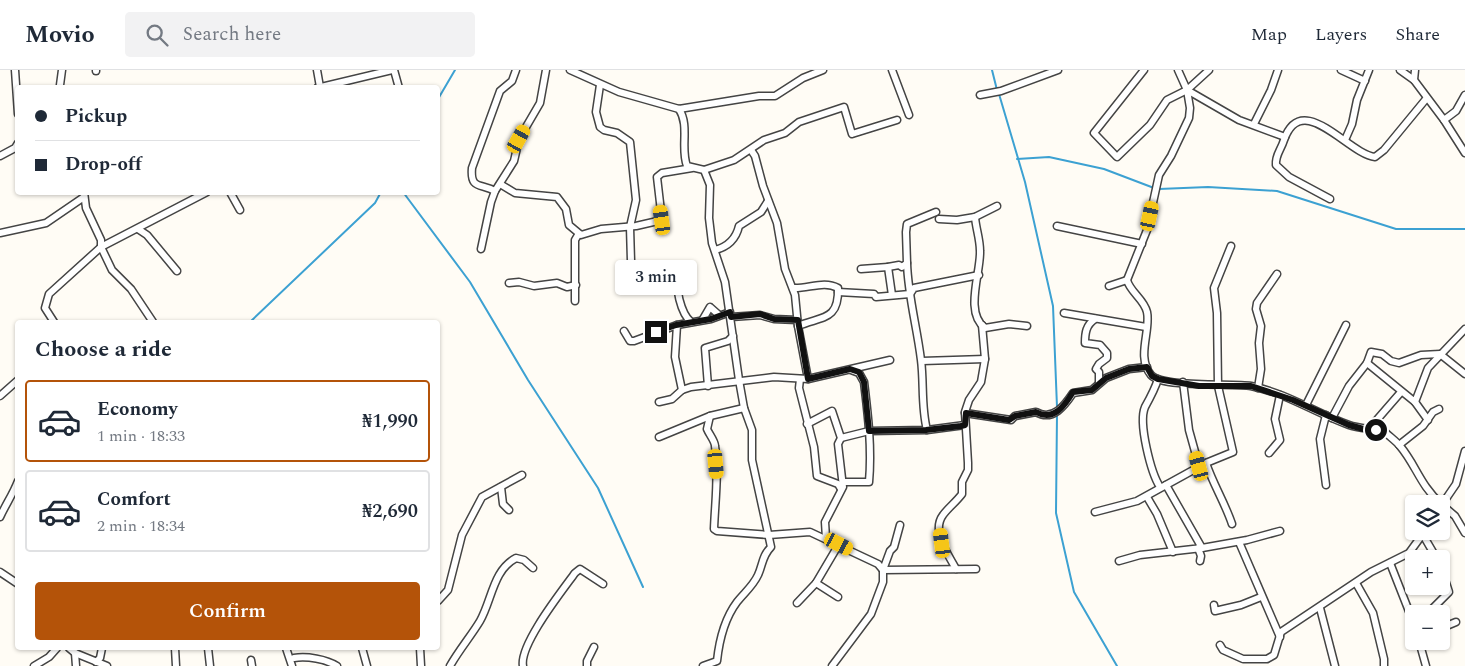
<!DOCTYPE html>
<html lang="en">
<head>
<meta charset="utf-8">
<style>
  body { margin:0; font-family:Spectral,serif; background:#f2f2f3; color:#1f2937; height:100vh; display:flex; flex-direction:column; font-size:19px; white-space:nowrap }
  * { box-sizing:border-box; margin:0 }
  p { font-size:16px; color:#747a83 }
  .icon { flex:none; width:28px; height:28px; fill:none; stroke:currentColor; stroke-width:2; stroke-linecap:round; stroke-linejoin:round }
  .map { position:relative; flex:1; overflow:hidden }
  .panel { position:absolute; left:15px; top:250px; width:425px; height:330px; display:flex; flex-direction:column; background:#fff; border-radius:5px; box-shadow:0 1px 4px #0004 }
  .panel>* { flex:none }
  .guide { position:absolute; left:15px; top:15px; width:425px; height:110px; border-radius:5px; box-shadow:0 1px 4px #0004; display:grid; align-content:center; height:110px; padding:0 20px; background:#fff }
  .buttons { position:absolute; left:1405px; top:425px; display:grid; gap:10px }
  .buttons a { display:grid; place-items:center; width:45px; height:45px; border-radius:5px; background:#fff; box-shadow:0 1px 4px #0004; font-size:25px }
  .end { position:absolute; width:22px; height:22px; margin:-11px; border:6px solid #111; background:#fff; box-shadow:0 0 0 2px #fff }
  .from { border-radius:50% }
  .bubble { position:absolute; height:35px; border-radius:5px; background:#fff; box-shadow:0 1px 4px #0004; font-size:16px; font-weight:600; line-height:35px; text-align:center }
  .car { position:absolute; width:15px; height:30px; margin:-15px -8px; border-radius:6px; box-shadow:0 0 4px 1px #0007; background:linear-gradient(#f5c518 24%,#345 0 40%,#f5c518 0 76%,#345 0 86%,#f5c518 0) }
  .guide b { display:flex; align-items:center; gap:18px; height:48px; font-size:19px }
  .guide b+b { border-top:1px solid #e0e1e3 }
  .guide i { width:12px; height:12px; background:#1f2937 }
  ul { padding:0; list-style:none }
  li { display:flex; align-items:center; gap:15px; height:82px; margin:0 10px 8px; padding:0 10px; border:2px solid #e0e1e3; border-radius:5px }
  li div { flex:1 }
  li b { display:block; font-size:19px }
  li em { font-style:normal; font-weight:600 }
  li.selected { border-color:#b45309 }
  li>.icon { width:45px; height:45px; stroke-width:1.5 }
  h2 { padding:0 20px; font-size:22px; line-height:60px }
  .action { display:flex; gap:10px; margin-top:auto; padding:10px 20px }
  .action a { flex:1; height:58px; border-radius:5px; background:#b45309; color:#fff; font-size:20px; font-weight:600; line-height:58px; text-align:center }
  header { display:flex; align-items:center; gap:30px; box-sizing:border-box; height:70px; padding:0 25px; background:#fff; border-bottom:1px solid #e0e1e3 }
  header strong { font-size:24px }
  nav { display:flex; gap:28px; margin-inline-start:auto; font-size:18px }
  .search { width:350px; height:45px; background:#f2f2f3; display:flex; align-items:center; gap:12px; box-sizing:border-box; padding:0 18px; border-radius:5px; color:#747a83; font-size:19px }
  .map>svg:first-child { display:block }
</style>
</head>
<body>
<header>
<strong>Movio</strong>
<div class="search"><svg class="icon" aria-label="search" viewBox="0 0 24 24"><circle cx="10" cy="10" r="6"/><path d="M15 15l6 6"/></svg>Search here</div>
<nav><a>Map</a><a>Layers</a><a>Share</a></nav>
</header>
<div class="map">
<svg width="1465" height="596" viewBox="0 0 1465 596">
  <rect width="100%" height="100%" fill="#fffcf5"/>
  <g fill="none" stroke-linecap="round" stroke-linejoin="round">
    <g stroke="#3ca1d2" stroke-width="2">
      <polyline points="992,0 997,20"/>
      <polyline points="999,24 1025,112 1053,236 1057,337"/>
      <polyline points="438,29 455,0"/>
      <polyline points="1017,89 1049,87 1104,99 1154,118"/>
      <polyline points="1159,119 1208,117 1277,121 1396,159 1465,159"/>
      <polyline points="403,122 470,212 528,310 598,418 643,517"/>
      <polyline points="250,252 375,133 381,122"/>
      <polyline points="1057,344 1056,443 1074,522 1117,596"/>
    </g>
    <defs>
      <g id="minor">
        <polyline points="15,0 18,44"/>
        <polyline points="96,0 96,1"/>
        <polyline points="317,0 320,17"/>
        <polyline points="394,0 399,18"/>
        <polyline points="570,0 619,22 679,39 759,26 775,26 803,8 823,0"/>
        <polyline points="892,0 909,45"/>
        <polyline points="1144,0 1094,63 1117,87 1150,55 1167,30 1187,20 1209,0"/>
        <path d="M1178,0L1187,20L1190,38L1189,48L1171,86L1159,105L1147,160L1127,210C1130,222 1144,229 1147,242C1151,261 1136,287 1151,305C1162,318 1233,313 1251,316C1286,323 1316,343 1349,355C1360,359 1378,359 1386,363C1389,366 1397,372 1400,376C1416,395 1420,415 1441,434"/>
        <polyline points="1341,0 1365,11"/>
        <polyline points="1400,0 1414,10"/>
        <polyline points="1415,0 1414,10 1444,50 1456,41 1465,25"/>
        <polyline points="60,15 62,0"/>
        <polyline points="600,15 596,42 600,57 604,60 617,63 630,72 636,130 630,157 631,191 639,203 654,210"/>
        <polyline points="317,18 392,0"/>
        <polyline points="1187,20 1239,50 1285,67"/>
        <polyline points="980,25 1001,21 1058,0"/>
        <path d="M679,39C690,56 680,78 687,96L704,100L710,115L709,148L712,173L725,212L739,310L744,338L752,360V390L771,477C762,486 763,494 758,505C753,516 744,523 737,532C725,548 719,572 717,591L703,596"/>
        <polyline points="1444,50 1465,83"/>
        <polyline points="1254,54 1271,20 1278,0"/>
        <polyline points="1345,70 1352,54 1357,30 1369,0"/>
        <polyline points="751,80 755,86 763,116 777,153 785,199 795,225 798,256"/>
        <polyline points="0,86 15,78 18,73"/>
        <polyline points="704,100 734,90 764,70 785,63 799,52 844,37 852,64 897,50"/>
        <polyline points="500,114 515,123 557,127 566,139 569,155 581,165 601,159 636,156 662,150 657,107 662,103 692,98"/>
        <path d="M495,121C481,113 470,120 472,98L500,21L512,11L516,0"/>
        <polyline points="84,122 86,138 101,170 101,177 112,200 131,219 153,252"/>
        <polyline points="230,122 240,140"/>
        <path d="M1330,129L1289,107L1276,95C1275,85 1281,80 1284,70C1302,19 1348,84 1375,87L1384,80L1426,29"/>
        <path d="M975,147C976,159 980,169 980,181C981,202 964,243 985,258L1009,254L1027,256"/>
        <polyline points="939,149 957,150 975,147 997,136"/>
        <polyline points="1057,156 1142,174"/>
        <polyline points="138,159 147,165 177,201"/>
        <polyline points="0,163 46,153 84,127"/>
        <path d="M1231,176L1214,218L1217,243L1218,316L1233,382L1206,393C1213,414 1225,433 1232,454"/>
        <polyline points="481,179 491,132 495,121 514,91 519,69 540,33 546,0"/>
        <path d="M715,180C727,177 736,169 739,156L761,142L768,131"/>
        <path d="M907,193C908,226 917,257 921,290C924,313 921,337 927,360"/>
        <polyline points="861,199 888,197"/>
        <path d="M676,203C676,217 680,243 691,252"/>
        <polyline points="509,213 519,212 534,216 557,213 567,217 576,215"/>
        <polyline points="1109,216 1127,210"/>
        <path d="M793,218C808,219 824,210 838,218C839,251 822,246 798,256L808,309"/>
        <polyline points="838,222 874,224 876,227 910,224 914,218 979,205"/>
        <polyline points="892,225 888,197 899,195 902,197 907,193 906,162 907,154 936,142"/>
        <polyline points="575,231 575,170 578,165"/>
        <polyline points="1064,243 1146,257"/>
        <polyline points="731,247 760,245 774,249 797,250"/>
        <polyline points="703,249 710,237 719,245"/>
        <path d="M1095,249C1086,255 1085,263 1085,273L1100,275L1107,283V288L1099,294L1096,299L1099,302V313"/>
        <polyline points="54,252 45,238 49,224 101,177 207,122"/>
        <polyline points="677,255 675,287 682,320"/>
        <polyline points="624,261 630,271 634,271 677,255 711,249 730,242"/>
        <polyline points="922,291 985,289"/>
        <polyline points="1367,293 1415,332 1428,298 1465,259"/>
        <polyline points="800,309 799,318 814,377 817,406 838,414 841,419"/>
        <path d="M1158,309C1155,319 1150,328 1145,337C1138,353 1151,403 1160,417"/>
        <polyline points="1183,312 1189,360 1199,396"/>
        <polyline points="708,316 705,278 728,271 733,266"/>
        <polyline points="1258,318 1261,299 1259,273 1261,256 1256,239 1257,233 1277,204"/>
        <polyline points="0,326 18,310"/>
        <polyline points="659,332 672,329 682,320 691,317 774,307 808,309 890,290"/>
        <polyline points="1415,332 1428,350"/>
        <polyline points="1306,335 1346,255"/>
        <path d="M965,343L1011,350L1015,346L1036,342C1053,352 1065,335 1073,323L1092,320L1106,308L1129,299L1147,297"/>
        <path d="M710,346L707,359C709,364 715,371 715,376C719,403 715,432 714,459L717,461L769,465L810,462L878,494L883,500L976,499"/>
        <polyline points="1332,348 1349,316 1367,293 1371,282 1382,284 1391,291 1399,293 1421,285 1440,284 1465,304"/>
        <polyline points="807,354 832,341 841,368 838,374 843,417 825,452 826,468"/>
        <polyline points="1368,360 1401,322"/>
        <polyline points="659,367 710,346 744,338"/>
        <polyline points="841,368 869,361 927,360 965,355"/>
        <polyline points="1399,375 1423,356 1433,342 1439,339"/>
        <polyline points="1269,383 1280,370 1275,349 1280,325"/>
        <path d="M843,412H869C872,378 868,345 864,312L859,303L851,300"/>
        <polyline points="1326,415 1320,369 1326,345"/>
        <polyline points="501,417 503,434 509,440"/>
        <polyline points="1147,427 1157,444 1173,482"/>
        <polyline points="1441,434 1455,446 1465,463"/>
        <polyline points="1441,436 1456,414 1465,381"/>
        <polyline points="1095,442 1137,431 1206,393"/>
        <path d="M0,447C6,434 13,424 18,411"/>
        <polyline points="1423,465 1437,489"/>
        <polyline points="1239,472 1280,567"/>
        <polyline points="1198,478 1201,486 1200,491"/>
        <polyline points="1202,478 1247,470 1280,461"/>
        <polyline points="1119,491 1140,485 1202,478 1166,415"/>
        <polyline points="1390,493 1414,554"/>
        <path d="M956,499C948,484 931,461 943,445C948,438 956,432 962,424V412L968,400V393L965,342L969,330L981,312L985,289L982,255"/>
        <polyline points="0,502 18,514"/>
        <polyline points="1356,513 1373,543 1384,589 1384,596"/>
        <polyline points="838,527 816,513 839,474"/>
        <polyline points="438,531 448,520 462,465 482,427 522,405"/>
        <polyline points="797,533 816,513"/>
        <polyline points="1214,535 1215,541 1241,535 1261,527"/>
        <polyline points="1320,538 1335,596"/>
        <polyline points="1431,544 1430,541 1449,522 1441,497"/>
        <polyline points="1441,556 1444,557 1456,552"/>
        <polyline points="1419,571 1426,596"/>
        <polyline points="1220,575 1223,580 1243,589 1267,589 1274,585 1281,562 1371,502 1409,483 1425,461"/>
        <polyline points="69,578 75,583 107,596"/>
        <polyline points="175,578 176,596"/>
        <polyline points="208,578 210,596"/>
        <polyline points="286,578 292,596"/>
        <polyline points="362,578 367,596"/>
        <polyline points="420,578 421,596"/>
        <polyline points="75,583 76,596"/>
        <path d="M294,588C307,586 326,589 337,596"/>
        <polyline points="251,590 252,596"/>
        <polyline points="96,592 100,588 102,578"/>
        <polyline points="34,596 49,587 57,578"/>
        <path d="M450,596C459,580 471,566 480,551C492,530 493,500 516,488L524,490L533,498"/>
        <path d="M523,596C519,575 562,521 575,503L580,499L603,514"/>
        <polyline points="587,596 587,591 594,577"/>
        <polyline points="832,596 871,544 883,512 883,500 890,481 894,477 900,455"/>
      </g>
    </defs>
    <use href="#minor" stroke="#444" stroke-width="9"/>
    <use href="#minor" stroke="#fff" stroke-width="6"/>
  </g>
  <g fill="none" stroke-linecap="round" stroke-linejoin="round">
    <path stroke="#111" stroke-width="6" d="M656,262L676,255L711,249L730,242L731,247L760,244L774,249L798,250L808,309L850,299L859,302L864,312L869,361L926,360L961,356L965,355L966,343L1009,350L1015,346L1036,342C1054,352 1065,335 1073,322L1092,320L1106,308L1129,299L1147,297L1152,306L1158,309L1199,316H1251L1293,330L1349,355L1367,360H1376"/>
  </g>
</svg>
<div class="buttons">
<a><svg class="icon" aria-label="layers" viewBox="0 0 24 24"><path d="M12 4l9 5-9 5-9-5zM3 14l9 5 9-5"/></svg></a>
<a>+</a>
<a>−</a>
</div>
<i class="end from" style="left:1376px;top:360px"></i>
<i class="end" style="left:656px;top:262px"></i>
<div class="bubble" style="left:615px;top:190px;width:82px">3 min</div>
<i class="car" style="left:519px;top:69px;rotate:29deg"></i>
<i class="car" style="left:1150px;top:146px;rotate:12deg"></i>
<i class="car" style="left:662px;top:150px;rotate:352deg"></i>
<i class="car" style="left:716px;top:394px;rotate:175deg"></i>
<i class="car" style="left:1199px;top:396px;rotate:345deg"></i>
<i class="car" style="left:942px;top:473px;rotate:353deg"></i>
<i class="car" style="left:839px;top:474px;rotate:117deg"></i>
<div class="guide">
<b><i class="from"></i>Pickup</b>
<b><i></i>Drop-off</b>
</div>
<section class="panel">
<h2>Choose a ride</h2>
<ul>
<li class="selected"><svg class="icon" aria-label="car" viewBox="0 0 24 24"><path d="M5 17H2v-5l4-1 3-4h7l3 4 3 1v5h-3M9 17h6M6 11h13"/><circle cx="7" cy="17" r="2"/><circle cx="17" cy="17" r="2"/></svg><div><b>Economy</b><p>1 min · 18:33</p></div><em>₦1,990</em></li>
<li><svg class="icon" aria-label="car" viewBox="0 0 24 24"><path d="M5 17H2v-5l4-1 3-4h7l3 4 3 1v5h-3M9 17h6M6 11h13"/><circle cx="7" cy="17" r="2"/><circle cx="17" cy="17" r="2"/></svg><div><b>Comfort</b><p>2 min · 18:34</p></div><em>₦2,690</em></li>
</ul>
<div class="action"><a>Confirm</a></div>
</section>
</div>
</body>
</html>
